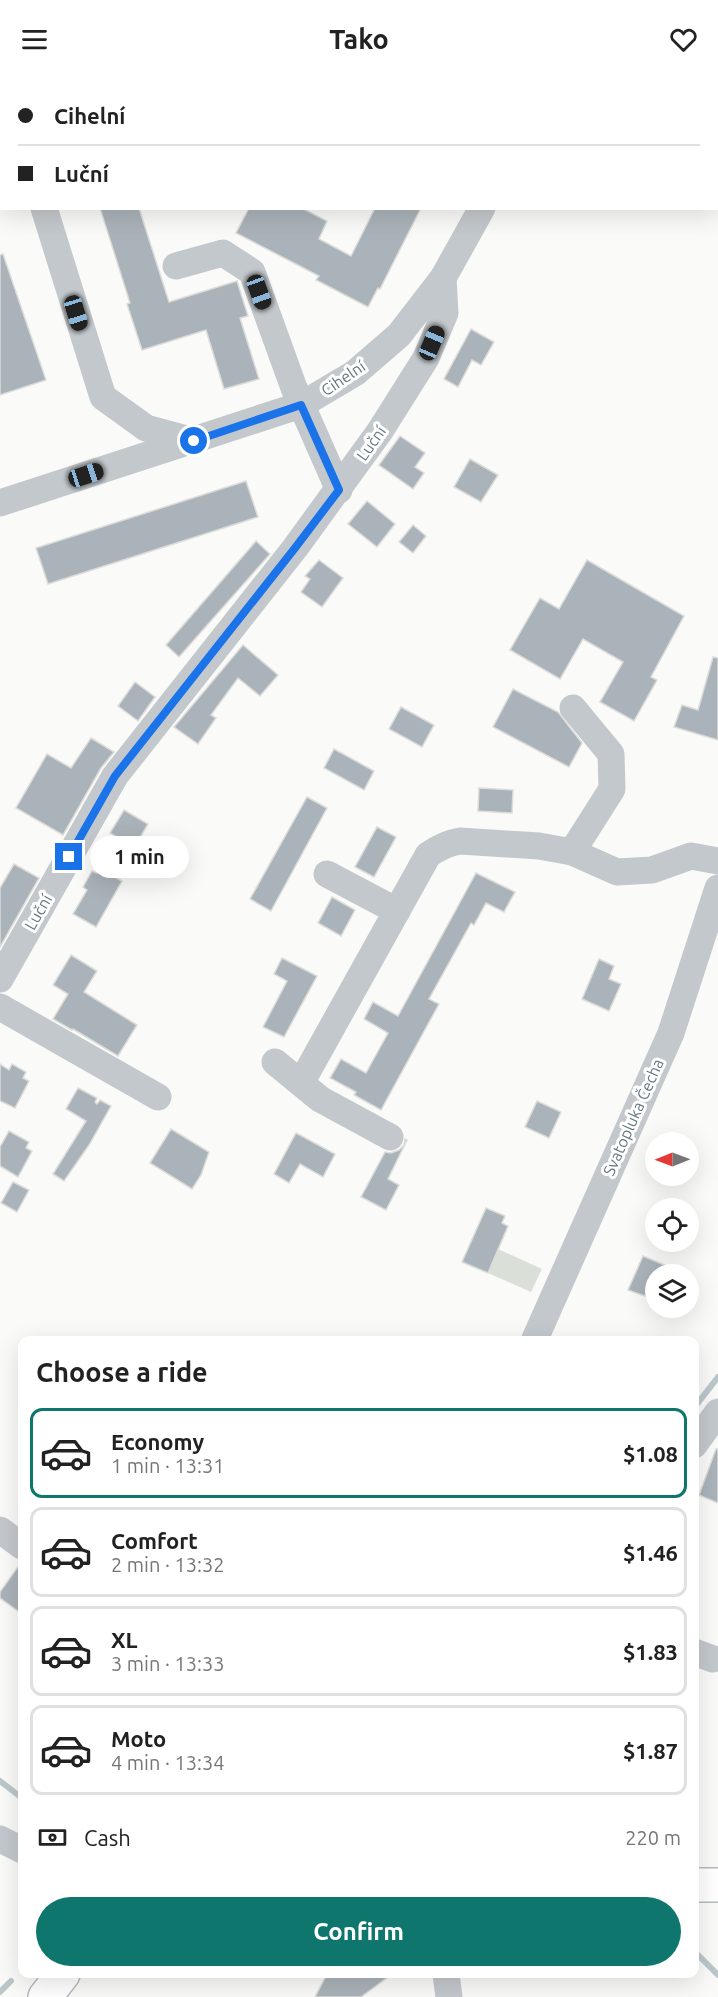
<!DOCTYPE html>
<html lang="en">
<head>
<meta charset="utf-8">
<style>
  body { margin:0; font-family:Ubuntu,sans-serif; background:#f2f2f2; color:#222; height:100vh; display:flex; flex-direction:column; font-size:22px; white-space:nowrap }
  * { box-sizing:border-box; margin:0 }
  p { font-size:20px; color:#767676 }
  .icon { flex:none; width:33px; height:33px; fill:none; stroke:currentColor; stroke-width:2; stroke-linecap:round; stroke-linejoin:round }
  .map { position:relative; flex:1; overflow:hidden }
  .sheet { position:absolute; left:18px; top:1258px; width:681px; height:642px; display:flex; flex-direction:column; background:#fff; border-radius:12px; box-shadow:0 6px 24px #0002 }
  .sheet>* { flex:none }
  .hud { position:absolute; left:0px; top:0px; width:718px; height:132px; box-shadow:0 6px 24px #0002; display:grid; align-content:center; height:132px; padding:0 18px; background:#fff }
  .needle { width:39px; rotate:269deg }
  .controls { position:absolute; left:645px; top:1054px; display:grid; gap:12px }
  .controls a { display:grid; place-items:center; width:54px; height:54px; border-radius:50%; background:#fff; box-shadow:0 6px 24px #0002; font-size:30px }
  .end { position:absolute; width:27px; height:27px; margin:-14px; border:8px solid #1a73e8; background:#fff; box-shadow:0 0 0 3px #fff }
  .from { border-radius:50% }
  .bubble { position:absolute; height:42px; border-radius:21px; background:#fff; box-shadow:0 6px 24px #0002; font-size:20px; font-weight:600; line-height:42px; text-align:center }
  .car { position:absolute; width:18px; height:36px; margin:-18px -9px; border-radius:8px; box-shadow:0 0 4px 2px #0007; background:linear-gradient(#222 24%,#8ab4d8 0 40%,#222 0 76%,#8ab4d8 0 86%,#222 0) }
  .hud b { display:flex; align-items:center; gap:21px; height:57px; font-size:22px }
  .hud b+b { border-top:2px solid #e0e0e0 }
  .hud i { width:15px; height:15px; background:#222 }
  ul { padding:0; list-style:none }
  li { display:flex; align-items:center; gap:18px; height:90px; margin:0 12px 9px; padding:0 6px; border:3px solid #e0e0e0; border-radius:12px }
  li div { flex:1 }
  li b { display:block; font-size:22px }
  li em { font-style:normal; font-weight:600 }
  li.selected { border-color:#0f766e }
  li>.icon { width:54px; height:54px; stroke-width:1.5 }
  h2 { padding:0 18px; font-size:27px; line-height:72px }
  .pay { display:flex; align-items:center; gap:15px; height:66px; padding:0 18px; font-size:22px }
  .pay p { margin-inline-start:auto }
  .cta { display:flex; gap:12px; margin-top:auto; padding:12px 18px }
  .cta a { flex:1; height:69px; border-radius:36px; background:#0f766e; color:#fff; font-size:24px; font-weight:600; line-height:69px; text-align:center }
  header { display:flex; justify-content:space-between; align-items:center; height:78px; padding:0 18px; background:#fff; font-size:27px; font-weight:600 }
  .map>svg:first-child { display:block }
</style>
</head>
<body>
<header><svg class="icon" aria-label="menu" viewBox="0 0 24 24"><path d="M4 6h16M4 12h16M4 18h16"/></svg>Tako<svg class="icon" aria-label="heart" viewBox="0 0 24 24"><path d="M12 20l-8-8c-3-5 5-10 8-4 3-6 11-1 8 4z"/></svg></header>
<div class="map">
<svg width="718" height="1919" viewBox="0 0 718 1919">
  <rect width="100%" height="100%" fill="#fafaf8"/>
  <polygon fill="#dadfd7" points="498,1171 542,1191 531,1214 488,1195"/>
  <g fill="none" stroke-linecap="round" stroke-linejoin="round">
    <g stroke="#bbc7cb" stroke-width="6">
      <polyline points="694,1330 718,1299"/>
      <polyline points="0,1703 22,1720"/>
      <polyline points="694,1873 718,1897"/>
      <polyline points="0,1914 11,1903"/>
    </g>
  </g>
  <g fill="#aab3b9" stroke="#dcdcda" stroke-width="1.5">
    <polygon points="100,130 139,130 169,224 237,203 248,238 240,240 259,301 224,311 206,252 142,272 127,226 130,225"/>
    <polygon points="249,130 302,130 327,143 319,161 351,178 375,130 421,130 380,211 378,210 368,229 316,202 319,198 236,155"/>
    <polygon points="3,176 46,302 0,317 0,177"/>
    <polygon points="471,251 494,264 481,287 472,282 458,309 444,301"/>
    <polygon points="400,358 425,375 415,389 424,395 413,411 379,387"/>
    <polygon points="470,381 498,397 481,424 454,409"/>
    <polygon points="246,403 258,439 48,506 36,470"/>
    <polygon points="367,423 395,446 377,469 348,446"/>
    <polygon points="413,447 426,458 413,475 399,464"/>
    <polygon points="256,463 270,476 179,579 166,567"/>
    <polygon points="319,482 343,500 322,529 301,514 310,501 305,498"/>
    <polygon points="587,482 684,538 651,599 657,602 634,643 600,624 623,584 583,561 560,601 510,572 540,520 559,531"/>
    <polygon points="243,567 278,597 260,618 238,600 211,637 216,640 198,666 174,649"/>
    <polygon points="713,579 718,580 718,662 674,649 682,627 698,632"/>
    <polygon points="135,604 155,619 138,643 118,628"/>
    <polygon points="513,611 558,634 582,665 569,689 493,649"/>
    <polygon points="401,629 434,647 422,669 389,651"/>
    <polygon points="91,660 114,674 101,690 63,757 16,730 47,676 71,690"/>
    <polygon points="334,671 374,693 364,712 324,690"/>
    <polygon points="479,710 513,712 512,735 478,733"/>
    <polygon points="307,719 327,730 271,833 250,821"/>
    <polygon points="124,732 148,746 134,770 110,755"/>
    <polygon points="377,749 396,759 374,799 355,789"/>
    <polygon points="14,786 39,800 0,869 0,810"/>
    <polygon points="100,790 122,803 96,849 73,836 87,812 83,809 92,793 97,795"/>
    <polygon points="476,795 515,814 504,834 486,825 474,847 471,845 429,921 439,926 381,1032 354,1017 356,1014 330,1000 341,981 366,995 388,955 364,941 373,924 398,938"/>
    <polygon points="332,819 355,832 341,858 318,845"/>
    <polygon points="71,877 97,893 84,914 137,947 118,978 73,951 72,952 53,941 68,916 53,907"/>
    <polygon points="282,880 317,898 284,959 263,949 287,903 274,896"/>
    <polygon points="599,881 614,888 609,901 621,906 609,933 582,921"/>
    <polygon points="0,986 9,992 12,986 26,994 23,1000 29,1003 15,1030 0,1023"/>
    <polygon points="78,1010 97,1020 95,1024 97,1026 100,1022 111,1028 89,1067 64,1103 53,1096 86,1043 66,1031"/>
    <polygon points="537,1023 561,1034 549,1060 525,1049"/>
    <polygon points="171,1051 209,1074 201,1097 192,1111 150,1085"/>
    <polygon points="9,1053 29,1064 26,1070 32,1073 18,1099 0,1088 0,1069"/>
    <polygon points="296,1055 335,1076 323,1099 300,1086 289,1105 274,1096"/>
    <polygon points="405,1061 407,1062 388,1101 399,1107 386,1132 361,1119 385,1074 391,1075 399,1072 404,1067"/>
    <polygon points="13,1104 29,1112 17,1134 1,1125"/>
    <polygon points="486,1130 505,1138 502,1145 508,1148 488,1195 462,1184"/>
    <polygon points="643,1178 688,1197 656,1197 656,1222 628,1212"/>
    <polygon points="716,1371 718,1371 718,1425 699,1417"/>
    <polygon points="22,1483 22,1536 0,1520 0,1514"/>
    <polygon points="327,1896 392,1896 361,1919 315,1919"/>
  </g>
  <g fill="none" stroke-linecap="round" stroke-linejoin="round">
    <defs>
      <g id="major">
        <polyline points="694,1807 718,1807"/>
        <polyline points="45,1919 63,1896"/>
      </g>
    </defs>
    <use href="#major" stroke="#b5babe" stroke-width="36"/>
    <g stroke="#c3c8cc" stroke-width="27">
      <polyline points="2,0 3,2"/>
      <polyline points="555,2 556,0"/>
      <polyline points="44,130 103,319 146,350 194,363"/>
      <polyline points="176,188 223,175 252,194 294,310 339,412"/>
      <polyline points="0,425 301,327 355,295 399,257 443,200 482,130"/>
      <polyline points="572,774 612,711 611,676 573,630"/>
      <polyline points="327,796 397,833"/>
      <polyline points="0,901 115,698 295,470 380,353 426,280 445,235 443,200"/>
      <polyline points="0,929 158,1019"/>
      <polyline points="275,984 320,1021 390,1059"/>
      <path d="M301,1005L428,777C438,770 447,765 460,763L539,768L572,774L617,794L652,792L691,778L718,783"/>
      <polyline points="534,1263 671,955 718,810"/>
      <polyline points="694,1367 718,1334"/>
      <polyline points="0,1452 22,1468"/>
      <polyline points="694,1574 713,1581"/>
      <polyline points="0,1761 22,1772"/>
      <polyline points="446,1896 449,1919"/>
    </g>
    <use href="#major" stroke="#fff" stroke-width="33"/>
  </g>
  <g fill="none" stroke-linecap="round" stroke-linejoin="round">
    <polyline stroke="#1a73e8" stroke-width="8" points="69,779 115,698 295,470 339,412 301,327 194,363"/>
  </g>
  <g text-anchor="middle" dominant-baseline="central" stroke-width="6" stroke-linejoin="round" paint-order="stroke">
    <g font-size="16" fill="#657683" stroke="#fff">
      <text transform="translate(343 300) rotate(-34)">Cihelní</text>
      <text transform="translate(371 365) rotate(-55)">Luční</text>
      <text transform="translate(38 834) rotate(-60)">Luční</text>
      <text transform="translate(633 1039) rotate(-66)">Svatopluka Čecha</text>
    </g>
  </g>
</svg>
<div class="controls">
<a><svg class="needle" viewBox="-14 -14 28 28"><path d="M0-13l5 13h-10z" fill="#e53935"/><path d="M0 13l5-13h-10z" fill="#767676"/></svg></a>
<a><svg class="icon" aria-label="locate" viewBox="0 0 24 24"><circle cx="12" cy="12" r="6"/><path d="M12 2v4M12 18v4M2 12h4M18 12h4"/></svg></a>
<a><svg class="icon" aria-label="layers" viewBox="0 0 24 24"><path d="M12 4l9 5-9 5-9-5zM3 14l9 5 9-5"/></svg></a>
</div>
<i class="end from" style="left:194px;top:363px"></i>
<i class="end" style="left:69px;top:779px"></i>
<div class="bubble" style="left:90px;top:758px;width:99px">1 min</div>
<i class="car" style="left:259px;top:214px;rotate:160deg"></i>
<i class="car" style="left:76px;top:235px;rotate:163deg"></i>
<i class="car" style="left:432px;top:265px;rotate:23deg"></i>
<i class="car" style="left:86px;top:397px;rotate:72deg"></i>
<div class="hud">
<b><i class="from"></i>Cihelní</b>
<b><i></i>Luční</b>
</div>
<section class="sheet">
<h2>Choose a ride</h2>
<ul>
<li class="selected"><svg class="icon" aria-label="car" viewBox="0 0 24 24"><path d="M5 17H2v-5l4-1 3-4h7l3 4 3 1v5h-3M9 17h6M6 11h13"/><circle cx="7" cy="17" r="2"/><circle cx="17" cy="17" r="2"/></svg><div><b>Economy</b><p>1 min · 13:31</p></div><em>$1.08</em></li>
<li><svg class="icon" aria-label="car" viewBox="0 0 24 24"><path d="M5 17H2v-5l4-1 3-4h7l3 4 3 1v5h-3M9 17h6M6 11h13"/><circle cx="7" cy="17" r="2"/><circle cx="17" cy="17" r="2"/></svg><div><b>Comfort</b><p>2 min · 13:32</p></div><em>$1.46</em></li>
<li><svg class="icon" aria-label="car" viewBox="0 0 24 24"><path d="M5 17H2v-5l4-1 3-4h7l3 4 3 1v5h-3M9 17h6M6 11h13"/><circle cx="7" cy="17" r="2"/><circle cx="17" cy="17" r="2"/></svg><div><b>XL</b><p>3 min · 13:33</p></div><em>$1.83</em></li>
<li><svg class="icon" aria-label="car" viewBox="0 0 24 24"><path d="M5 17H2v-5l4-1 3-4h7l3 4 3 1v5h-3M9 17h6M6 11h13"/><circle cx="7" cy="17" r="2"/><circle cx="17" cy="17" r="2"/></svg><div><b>Moto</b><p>4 min · 13:34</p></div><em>$1.87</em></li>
</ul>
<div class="pay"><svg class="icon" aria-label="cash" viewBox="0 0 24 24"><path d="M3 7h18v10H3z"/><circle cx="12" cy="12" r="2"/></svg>Cash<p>220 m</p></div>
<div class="cta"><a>Confirm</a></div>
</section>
</div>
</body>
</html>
